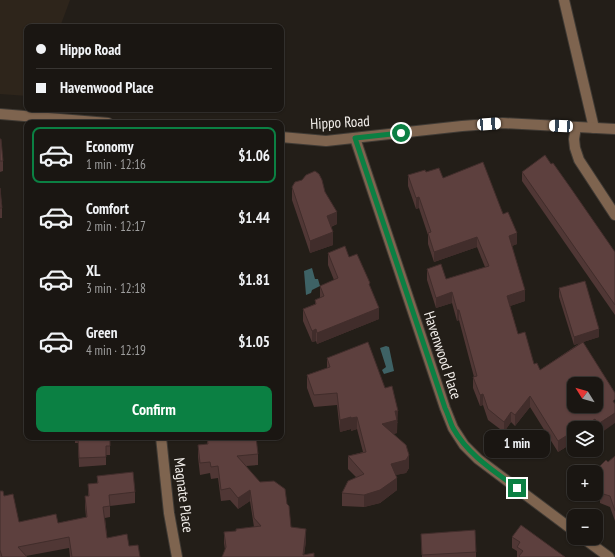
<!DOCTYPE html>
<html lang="en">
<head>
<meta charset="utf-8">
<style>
  body { margin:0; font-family:"PT Sans Narrow",sans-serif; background:#231f1b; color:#f1f3f6; height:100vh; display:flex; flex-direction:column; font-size:15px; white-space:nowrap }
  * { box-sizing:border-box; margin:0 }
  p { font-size:13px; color:#9f9f9f }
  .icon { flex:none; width:22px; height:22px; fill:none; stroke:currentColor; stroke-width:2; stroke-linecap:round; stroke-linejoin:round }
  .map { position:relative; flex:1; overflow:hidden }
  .panel { position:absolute; left:24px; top:120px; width:260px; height:320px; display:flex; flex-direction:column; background:#1a1612; border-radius:8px; box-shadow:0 1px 3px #0004,0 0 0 1px #383532 }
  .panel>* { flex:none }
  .guide { position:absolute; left:24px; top:24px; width:260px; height:88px; border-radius:8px; box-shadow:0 1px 3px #0004,0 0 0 1px #383532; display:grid; align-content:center; height:88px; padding:0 12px; background:#1a1612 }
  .needle { width:26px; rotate:307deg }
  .fabs { position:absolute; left:567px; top:377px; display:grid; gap:8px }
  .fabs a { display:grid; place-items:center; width:36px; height:36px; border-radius:8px; background:#1a1612; box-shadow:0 1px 3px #0004,0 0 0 1px #383532; font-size:20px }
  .end { position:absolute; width:18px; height:18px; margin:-9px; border:5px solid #0b8043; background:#fff; box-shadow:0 0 0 2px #fff }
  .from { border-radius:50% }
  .bubble { position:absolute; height:28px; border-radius:8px; background:#1a1612; box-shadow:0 1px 3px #0004,0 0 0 1px #383532; font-size:13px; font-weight:800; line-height:28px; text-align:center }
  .car { position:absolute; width:12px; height:24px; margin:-12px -6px; border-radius:5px; box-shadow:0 0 3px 1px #0007; background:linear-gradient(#fff 24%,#345 0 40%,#fff 0 76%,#345 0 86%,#fff 0) }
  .guide b { display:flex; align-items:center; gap:14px; height:38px; font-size:15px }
  .guide b+b { border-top:1px solid #383532 }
  .guide i { width:10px; height:10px; background:#f1f3f6 }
  ul { padding:7px 0 0; list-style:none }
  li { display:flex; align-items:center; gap:12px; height:56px; margin:0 8px 6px; padding:0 4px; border:2px solid transparent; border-radius:8px }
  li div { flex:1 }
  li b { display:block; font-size:15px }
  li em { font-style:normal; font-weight:800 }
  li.on { border-color:#0b8043 }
  li>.icon { width:36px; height:36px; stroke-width:1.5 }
  .cta { display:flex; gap:8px; margin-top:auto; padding:8px 12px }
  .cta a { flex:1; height:46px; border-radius:8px; background:#0b8043; color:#fff; font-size:16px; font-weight:800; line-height:46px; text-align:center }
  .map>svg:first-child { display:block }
</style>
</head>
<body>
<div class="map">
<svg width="615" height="557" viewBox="0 0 615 557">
  <rect width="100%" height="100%" fill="#231e18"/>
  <polygon fill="#2e251b" points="0,0 70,0 60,27 27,27 27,96 0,94"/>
  <g fill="#3e6265">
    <polygon points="312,268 315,279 318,279 320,286 312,290 311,293 306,295 304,271"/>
    <polygon points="386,346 389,347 394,371 384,374 382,370 386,367 380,348"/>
  </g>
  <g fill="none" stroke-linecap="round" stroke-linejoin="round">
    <defs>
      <polyline id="lane" points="576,127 574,139 575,148 579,160 615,215"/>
      <g id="street">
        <polyline points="564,0 594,128"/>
        <polyline points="0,114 108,123"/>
        <polyline points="281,137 326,141 462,126 502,123 615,129"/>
        <polyline points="355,138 445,408 453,428 464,445 478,459 574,531"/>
        <polyline points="161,437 169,513 177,557"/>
        <polyline points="583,538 609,557"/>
      </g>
    </defs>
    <use href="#lane" stroke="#403b35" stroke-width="12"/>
    <use href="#street" stroke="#403b35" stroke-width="12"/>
    <use href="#lane" stroke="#7e644f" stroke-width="10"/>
    <use href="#street" stroke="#7e644f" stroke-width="10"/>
  </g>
  <g fill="#503735">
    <polygon points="0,139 3,161 3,171 0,172"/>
    <polygon points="426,172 443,178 503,214 517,244 512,246 525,301 510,306 518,334 534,364 540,370 580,343 574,345 559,297 559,288 599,337 583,342 615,393 598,435 596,432 596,428 574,428 574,442 558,452 530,407 515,426 511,422 504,432 488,420 483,405 480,406 473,388 473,377 474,377 459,320 457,321 452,303 436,308 427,280 427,269 446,279 485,267 477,247 434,262 428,244 428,235 419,208 416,209 408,186 408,175"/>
    <polygon points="522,172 615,252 615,315 522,181"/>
    <polygon points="292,187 325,192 337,224 331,227 333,245 310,253 292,200"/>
    <polygon points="0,188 2,208 2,218 0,218"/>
    <polygon points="328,253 349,257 370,286 379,319 317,344 316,341 312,342 303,321 303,309 315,304 315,300 320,298 320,286 334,280 328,265"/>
    <polygon points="281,303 283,331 283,344 281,344"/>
    <polygon points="327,358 398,423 397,423 397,433 393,434 409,468 406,473 395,475 397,490 380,503 364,507 342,506 342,493 356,477 348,469 348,456 363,452 357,429 351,431 351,429 340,432 337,405 314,407 307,388 307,375 327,368"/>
    <polygon points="75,437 110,437 110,455 106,455 106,465 79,467 78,443 75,443"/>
    <polygon points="207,437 258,454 258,465 246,466 291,527 306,541 304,554 314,557 225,550 224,543 224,532 236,531 254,527 250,501 238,509 230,500 221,501 218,478 211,479 210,473 200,475 198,457 198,445 207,444"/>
    <polygon points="615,456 615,521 610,507 600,503 600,493 596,488 596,472 608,462"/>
    <polygon points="97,476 135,492 135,503 110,506 110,517 105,518 107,538 129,546 140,557 70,557 69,548 26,556 27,557 0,557 0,491 4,496 19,522 58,523 86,517 85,507 85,496 88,496 88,484 97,483"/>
    <polygon points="421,534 476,552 476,557 422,557"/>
    <polygon points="512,537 565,557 517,557 517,551 512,548"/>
  </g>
  <g fill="#412d2b">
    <polygon points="419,197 419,208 416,209 416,198"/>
    <polygon points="337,212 337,224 327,228 327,216"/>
    <polygon points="333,232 333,245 310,253 310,241"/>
    <polygon points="517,233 517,244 509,247 509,236"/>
    <polygon points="477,237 477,247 434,262 434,252"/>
    <polygon points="525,290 525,301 507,307 507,296"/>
    <polygon points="452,292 452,303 436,308 436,298"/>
    <polygon points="379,308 379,319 317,344 317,333"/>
    <polygon points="457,310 459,310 459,320 457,321"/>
    <polygon points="316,329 316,341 312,342 312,331"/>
    <polygon points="599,329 599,337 574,345 574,337"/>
    <polygon points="483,394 483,405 480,406 480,395"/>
    <polygon points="530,396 530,407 515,426 515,415"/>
    <polygon points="395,411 398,411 397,433 382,437 382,424"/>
    <polygon points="511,412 511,422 504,432 504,422"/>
    <polygon points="615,413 615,423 598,435 598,424"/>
    <polygon points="351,417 351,429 340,432 340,420"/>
    <polygon points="357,417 357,429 351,431 351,418"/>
    <polygon points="595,419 595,428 580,428"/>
    <polygon points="574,431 574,442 558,452 558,441"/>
    <polygon points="409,455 409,468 406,473 391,476 391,464"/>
    <polygon points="397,478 397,490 380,503 364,507 364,495"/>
    <polygon points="250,490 250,501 238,509 238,498"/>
    <polygon points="306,529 306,541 304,557 303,557"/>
  </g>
  <g fill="#5d403e" stroke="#412d2b" fill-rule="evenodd">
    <polygon points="0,139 1,139 3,161 0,161"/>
    <polygon points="545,155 551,164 553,163 570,187 615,252 615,305 522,172"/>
    <path d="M483,162L503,214L508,212L517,233L509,236L525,290L507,296L518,334L525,332L534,364L537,363L540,370L583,342L615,393V399L613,401L615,404V413L598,424L595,419L580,428H574V431L558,441L530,396L515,415L511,412L504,422L488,409L483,394L480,395L473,377L477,376L459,310H457L452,292L436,298L427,269L441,264L446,279L489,266L477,237L434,252L428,233L431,232L419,197L416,198L408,175L425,170L426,172L439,168L443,178ZM574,384H596V406H574Z"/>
    <polygon points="315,171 319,174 322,180 325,192 337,212 327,216 333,232 310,241 292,187 295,182 302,180 306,175"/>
    <polygon points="0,188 2,208 0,208"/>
    <polygon points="345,246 349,257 357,254 370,283 369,284 379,308 317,333 316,329 312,331 303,309 316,304 315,300 324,296 320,286 338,278 328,253"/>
    <polygon points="585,281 599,329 574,337 559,288"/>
    <polygon points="281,303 283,331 281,331"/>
    <polygon points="368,342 385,388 392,386 398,411 395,411 397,420 382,424 406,445 409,455 406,460 391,464 397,478 380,490 364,495 342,493 348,481 364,474 348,456 366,452 357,417 351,418 351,417 340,420 337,393 314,395 307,375 330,367 327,358"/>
    <polygon points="78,437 110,437 110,446 106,446 106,457 79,458"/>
    <polygon points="207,437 256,437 258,454 237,456 260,482 274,481 285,489 287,504 289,506 291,527 306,529 303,555 314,553 314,557 222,557 226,547 224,532 236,531 236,529 261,526 254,518 250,490 238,498 230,488 221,490 218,466 211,467 210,462 200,463 198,445 208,444"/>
    <polygon points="615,456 615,511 610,496 600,493 600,483 596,477 596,472 594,472 606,460 608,462"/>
    <polygon points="133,472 135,492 109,495 110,506 103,507 107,538 127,534 129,546 138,545 140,557 72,557 69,537 18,547 27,557 2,557 0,550 0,491 3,491 4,496 13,494 19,522 56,514 58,523 87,517 85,496 89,496 88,484 98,483 97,476"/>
    <polygon points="521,525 565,557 520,557 519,556 523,551 517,547 520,542 512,537"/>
    <polygon points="475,530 476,552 422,555 421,534"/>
  </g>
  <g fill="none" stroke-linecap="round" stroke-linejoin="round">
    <path stroke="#0b8043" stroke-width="5" d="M401,133L355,138L445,408C448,414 450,422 453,428C468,455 494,471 517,488"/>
  </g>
  <g text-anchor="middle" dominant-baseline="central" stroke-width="3" stroke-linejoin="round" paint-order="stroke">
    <g font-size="15" fill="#f2eeea" stroke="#231e18">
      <text transform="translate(340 122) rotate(-3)">Hippo Road</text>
      <text transform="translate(443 355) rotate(72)">Havenwood Place</text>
      <text transform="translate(184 495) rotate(83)">Magnate Place</text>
    </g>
  </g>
</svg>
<div class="fabs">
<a><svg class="needle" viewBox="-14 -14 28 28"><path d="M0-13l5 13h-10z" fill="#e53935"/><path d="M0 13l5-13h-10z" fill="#9f9f9f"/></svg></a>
<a><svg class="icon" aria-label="layers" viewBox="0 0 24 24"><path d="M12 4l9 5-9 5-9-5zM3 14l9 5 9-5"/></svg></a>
<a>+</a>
<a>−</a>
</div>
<i class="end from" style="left:401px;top:133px"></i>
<i class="end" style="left:517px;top:488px"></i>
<div class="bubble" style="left:484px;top:430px;width:66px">1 min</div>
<i class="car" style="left:489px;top:124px;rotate:86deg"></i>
<i class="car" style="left:561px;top:126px;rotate:273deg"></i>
<div class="guide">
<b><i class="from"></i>Hippo Road</b>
<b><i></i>Havenwood Place</b>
</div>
<section class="panel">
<ul>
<li class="on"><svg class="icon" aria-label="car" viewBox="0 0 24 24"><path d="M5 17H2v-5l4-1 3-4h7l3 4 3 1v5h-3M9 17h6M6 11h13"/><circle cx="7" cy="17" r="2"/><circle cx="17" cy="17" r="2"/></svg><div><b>Economy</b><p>1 min · 12:16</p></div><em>$1.06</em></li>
<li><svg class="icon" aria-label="car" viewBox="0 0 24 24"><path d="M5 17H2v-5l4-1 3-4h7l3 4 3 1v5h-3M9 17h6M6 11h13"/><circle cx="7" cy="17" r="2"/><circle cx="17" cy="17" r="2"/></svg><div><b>Comfort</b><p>2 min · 12:17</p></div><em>$1.44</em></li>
<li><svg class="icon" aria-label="car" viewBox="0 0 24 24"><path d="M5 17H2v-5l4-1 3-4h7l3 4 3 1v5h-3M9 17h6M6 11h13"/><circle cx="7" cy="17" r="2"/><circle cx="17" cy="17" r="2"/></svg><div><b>XL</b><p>3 min · 12:18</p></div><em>$1.81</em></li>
<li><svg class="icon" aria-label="car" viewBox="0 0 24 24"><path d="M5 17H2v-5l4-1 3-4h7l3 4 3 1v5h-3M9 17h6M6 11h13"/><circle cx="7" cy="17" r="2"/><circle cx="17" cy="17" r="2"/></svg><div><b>Green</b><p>4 min · 12:19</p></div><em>$1.05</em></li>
</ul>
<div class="cta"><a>Confirm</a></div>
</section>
</div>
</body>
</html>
